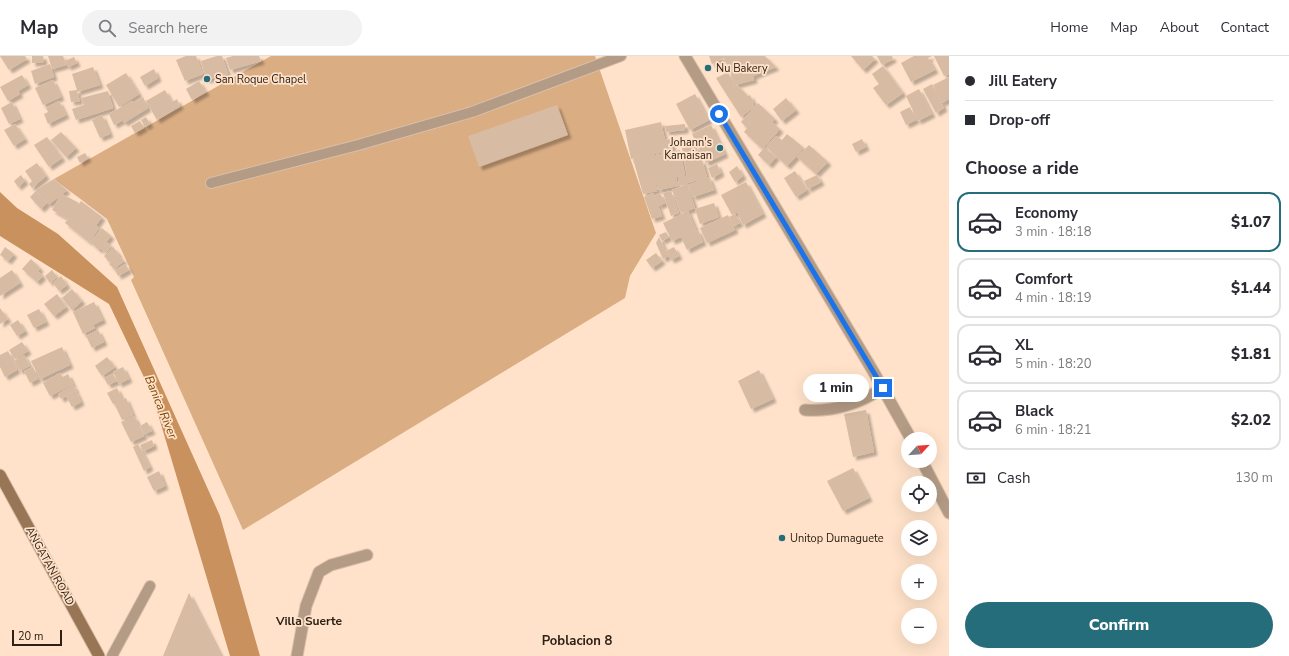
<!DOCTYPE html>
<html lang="en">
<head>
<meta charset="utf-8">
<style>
  body { margin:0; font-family:"Nunito Sans",sans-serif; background:#f2f2f3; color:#2b2b33; height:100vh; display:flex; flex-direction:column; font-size:15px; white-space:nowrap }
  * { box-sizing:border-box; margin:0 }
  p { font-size:13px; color:#7c7c81 }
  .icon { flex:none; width:22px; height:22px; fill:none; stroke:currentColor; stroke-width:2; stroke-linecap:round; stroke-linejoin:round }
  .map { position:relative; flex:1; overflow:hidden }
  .sheet { display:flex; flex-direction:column; background:#fff; width:340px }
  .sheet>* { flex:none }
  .banner { display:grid; align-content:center; height:88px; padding:0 16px; background:#fff }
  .needle { width:26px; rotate:64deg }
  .tools { position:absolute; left:901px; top:376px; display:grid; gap:8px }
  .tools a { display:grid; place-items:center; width:36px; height:36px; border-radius:50%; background:#fff; box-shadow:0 4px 16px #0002; font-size:20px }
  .scale { position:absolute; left:12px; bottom:10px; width:50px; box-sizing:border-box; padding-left:4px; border:2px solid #2b2117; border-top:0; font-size:11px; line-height:14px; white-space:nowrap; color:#2b2117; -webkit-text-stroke:3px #ffe2c9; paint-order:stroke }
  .end { position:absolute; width:18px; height:18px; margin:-9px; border:5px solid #1a73e8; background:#fff; box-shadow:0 0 0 2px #fff }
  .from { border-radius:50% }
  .bubble { position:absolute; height:28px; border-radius:14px; background:#fff; box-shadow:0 4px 16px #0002; font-size:13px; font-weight:800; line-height:28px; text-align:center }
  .banner b { display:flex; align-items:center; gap:14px; height:38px; font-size:15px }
  .banner b+b { border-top:1px solid #e1e1e2 }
  .banner i { width:10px; height:10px; background:#2b2b33 }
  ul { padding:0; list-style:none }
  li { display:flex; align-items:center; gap:12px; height:60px; margin:0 8px 6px; padding:0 8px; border:2px solid #e1e1e2; border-radius:12px }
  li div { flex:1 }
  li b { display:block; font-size:15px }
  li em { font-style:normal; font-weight:800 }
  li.selected { border-color:#266d7b }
  li>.icon { width:36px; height:36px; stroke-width:1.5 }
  h2 { padding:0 16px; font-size:18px; line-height:48px }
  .pay { display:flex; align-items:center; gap:10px; height:44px; padding:0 16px; font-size:15px }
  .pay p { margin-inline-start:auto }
  .button { display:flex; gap:8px; margin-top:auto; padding:8px 16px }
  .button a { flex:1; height:46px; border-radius:24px; background:#266d7b; color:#fff; font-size:16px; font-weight:800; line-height:46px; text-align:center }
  header { display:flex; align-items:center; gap:24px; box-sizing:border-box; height:56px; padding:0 20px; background:#fff; border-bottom:1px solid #e1e1e2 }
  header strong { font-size:19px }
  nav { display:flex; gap:22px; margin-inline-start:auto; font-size:14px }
  .search { width:280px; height:36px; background:#f2f2f3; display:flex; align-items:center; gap:10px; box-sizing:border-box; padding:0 14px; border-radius:22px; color:#7c7c81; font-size:15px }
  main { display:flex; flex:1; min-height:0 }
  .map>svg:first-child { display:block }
</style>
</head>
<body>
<header>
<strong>Map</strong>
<div class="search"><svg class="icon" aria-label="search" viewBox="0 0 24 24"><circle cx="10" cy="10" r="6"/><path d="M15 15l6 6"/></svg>Search here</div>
<nav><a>Home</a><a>Map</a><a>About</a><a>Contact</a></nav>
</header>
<main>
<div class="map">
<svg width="949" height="600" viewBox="0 0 949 600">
  <defs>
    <filter id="shadow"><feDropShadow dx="3.5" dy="3.5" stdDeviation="1" flood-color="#0004"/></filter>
  </defs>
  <rect width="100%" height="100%" fill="#ffe2c9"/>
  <polygon fill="#daad83" points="271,0 595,0 656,177 630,220 625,242 243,474 131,224 134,221 107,163 54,123"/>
  <polygon fill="#c8915e" points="0,136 17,152 58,178 117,231 220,460 260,600 230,600 152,338 109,248 0,180"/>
  <g fill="#d7bba3" filter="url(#shadow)">
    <polygon points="0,0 25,0 27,3 9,14"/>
    <polygon points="32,0 43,0 44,6 32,7"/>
    <polygon points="48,0 63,0 66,9 52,13"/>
    <polygon points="186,0 196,0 203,18 185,25 176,4"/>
    <polygon points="217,0 222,0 228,18 206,24 201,5"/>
    <polygon points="233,0 259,0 261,5 230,14 226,2"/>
    <polygon points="709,0 765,0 776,11 753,20 754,24 735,29 724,2 712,8"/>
    <polygon points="851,0 872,0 875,3 863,14"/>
    <polygon points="877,0 892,0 893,3 882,9"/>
    <polygon points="914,0 932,0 928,2 935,14 911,26 901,7"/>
    <polygon points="934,0 949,0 949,18 944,20"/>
    <polygon points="74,1 77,7 68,11 65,5"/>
    <polygon points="50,8 54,21 35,28 31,15"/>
    <polygon points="883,10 903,37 886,49 873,32 879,28 872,18"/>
    <polygon points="93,11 100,29 77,36 80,45 71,46 69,35 77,34 72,18"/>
    <polygon points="154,13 158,22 145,30 140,21"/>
    <polygon points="728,16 735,31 737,29 748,40 750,39 754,47 753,48 754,51 741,61 716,22"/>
    <polygon points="126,17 139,38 119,51 106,29"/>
    <polygon points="22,19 28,29 18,35 20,38 8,45 0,31"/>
    <polygon points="949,21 949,43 942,47 933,29"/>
    <polygon points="53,24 61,41 43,49 35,32"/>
    <polygon points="199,25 206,36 192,44 186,33"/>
    <polygon points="932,28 944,52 936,57 923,33"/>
    <polygon points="919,33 932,58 918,65 906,40"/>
    <polygon points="165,34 172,46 177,43 180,50 157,64 146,45"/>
    <polygon points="108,35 113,52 76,64 72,53 84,49 81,42"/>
    <polygon points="695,38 709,64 690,74 676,48"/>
    <polygon points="143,41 148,52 124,67 123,64 114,69 109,58 132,45 133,47"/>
    <polygon points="786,42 796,54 782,65 773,53"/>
    <polygon points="59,45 66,59 48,68 44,58 48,56 46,52"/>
    <polygon points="12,46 20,63 9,68 1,52"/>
    <polygon points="758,47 775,63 772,66 780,73 764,91 776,101 769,109 758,99 763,93 754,86 766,73 754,85 744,76 747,72 741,66"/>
    <polygon points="557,49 568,79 479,111 468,80"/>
    <polygon points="910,51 916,64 906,69 900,56"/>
    <polygon points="102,59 110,78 100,82 92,64"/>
    <polygon points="146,61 150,68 145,71 141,64"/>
    <polygon points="140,65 144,72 135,77 131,70"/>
    <polygon points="661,66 665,84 671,83 673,94 631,103 625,74"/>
    <polygon points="15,68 25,83 14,90 4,74"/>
    <polygon points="685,68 685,74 666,76 665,70"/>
    <polygon points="711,69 725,98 706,107 692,78"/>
    <polygon points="61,76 76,92 66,101 51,84"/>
    <polygon points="787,78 804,92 787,110 766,91 776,80 782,84"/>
    <polygon points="47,81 62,102 49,111 34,89"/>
    <polygon points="862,83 866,91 856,96 852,88"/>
    <polygon points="809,89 828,106 816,118 797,101"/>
    <polygon points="697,90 699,105 702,104 707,121 679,130 678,121 687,120 682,92"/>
    <polygon points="680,94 685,119 676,121 678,130 658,134 656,125 663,123 655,125 657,135 643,138 633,103 650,99 654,118 651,100"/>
    <polygon points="85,97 88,102 80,107 77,101"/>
    <polygon points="37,107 46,120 32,132 29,128 32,125 25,115"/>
    <polygon points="717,108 721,117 712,122 708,112"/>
    <polygon points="737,110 743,120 735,126 729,116"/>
    <polygon points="795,115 807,134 796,141 784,122"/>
    <polygon points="21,119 25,125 18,131 14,125"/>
    <polygon points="817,119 821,126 808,133 804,125"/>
    <polygon points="709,121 714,134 693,141 688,129"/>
    <polygon points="54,123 67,134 62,138 79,147 71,158 81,145 102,161 96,169 99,172 89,186 65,167 68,163 52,154 60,140 49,148 35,134"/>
    <polygon points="746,126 763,158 743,169 737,156 732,159 721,139"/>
    <polygon points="687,128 695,152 681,157 672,134"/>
    <polygon points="36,135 47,147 41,153 30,141"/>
    <polygon points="671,135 679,157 671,160 663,137"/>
    <polygon points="653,137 662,160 652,163 644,141"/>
    <polygon points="660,137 665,147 659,150 654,140"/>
    <polygon points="714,147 719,161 700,168 695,153"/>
    <polygon points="688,155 696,174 683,180 698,174 703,186 687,194 681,181 672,185 663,167"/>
    <polygon points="735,158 740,167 734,170 729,161"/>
    <polygon points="728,159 735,174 707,187 700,172"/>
    <polygon points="102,172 111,180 99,194 90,186"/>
    <polygon points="666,176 669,181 662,185 659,179"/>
    <polygon points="659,181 668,200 663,203 656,187"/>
    <polygon points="107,186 111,190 105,197 101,193"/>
    <polygon points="5,191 14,198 8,205 0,199"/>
    <polygon points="113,191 119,198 109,206 104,200"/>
    <polygon points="674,191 679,200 671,204 666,195"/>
    <polygon points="656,197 662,205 652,212 646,204"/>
    <polygon points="118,199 124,205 114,213 109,208"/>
    <polygon points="31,203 40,212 38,215 43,220 37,226 22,213"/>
    <polygon points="125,208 129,214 118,220 115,214"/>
    <polygon points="12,214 20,227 0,240 0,222"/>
    <polygon points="52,214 57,221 50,227 45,220"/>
    <polygon points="61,220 67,229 59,235 53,227"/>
    <polygon points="72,233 82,245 72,254 62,242"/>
    <polygon points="57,238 66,251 54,260 44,248"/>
    <polygon points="94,246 103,264 93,269 95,272 83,278 73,256"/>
    <polygon points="0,252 8,263 0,268"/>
    <polygon points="39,253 46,266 34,272 27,259"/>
    <polygon points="18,264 25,275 17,280 10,269"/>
    <polygon points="98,274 104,286 92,292 86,280"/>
    <polygon points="22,286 28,295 15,303 9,294"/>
    <polygon points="62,291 70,309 40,323 31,305"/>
    <polygon points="8,295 17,314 5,321 0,311 0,299"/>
    <polygon points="24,299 30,310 20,315 14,305"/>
    <polygon points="107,301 115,311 102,320 95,310"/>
    <polygon points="33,311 38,323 30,327 24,315"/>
    <polygon points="123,311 129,323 119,328 113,316"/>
    <polygon points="759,314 773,343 751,353 738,325"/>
    <polygon points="60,317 63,321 68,318 73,328 50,340 43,327"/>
    <polygon points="113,318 117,325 108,329 104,322"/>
    <polygon points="73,329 76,334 61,343 58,338"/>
    <polygon points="117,332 122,343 113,348 107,337"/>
    <polygon points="76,335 81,346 72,351 66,340"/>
    <polygon points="126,342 133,359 122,364 114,347"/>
    <polygon points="866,354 874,396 853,401 844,358"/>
    <polygon points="134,360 144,380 131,386 121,366"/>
    <polygon points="147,366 152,375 144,378 140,370"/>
    <polygon points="152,384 154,390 143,395 140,389"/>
    <polygon points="138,388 150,411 144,415 133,391"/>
    <polygon points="853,412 869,442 843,455 827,425"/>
    <polygon points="159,415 165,430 154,435 147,421"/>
    <polygon points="189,537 214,586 221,600 163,600"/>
  </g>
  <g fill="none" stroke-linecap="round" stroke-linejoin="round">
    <defs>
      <g id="service">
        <polyline points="211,127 358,89 472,56 621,0"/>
        <polyline points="112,600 150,530"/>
      </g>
      <g id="minor">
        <path d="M805,354C834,356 859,348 883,332"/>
        <polyline points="297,600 306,550 319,516 331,509 367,499"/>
      </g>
      <g id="tertiary">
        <polyline points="685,0 873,315 911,383"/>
        <polyline points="922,405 949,457"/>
      </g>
      <polyline id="secondary" points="0,419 99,600"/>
    </defs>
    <use href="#service" stroke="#d9bfa9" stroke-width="12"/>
    <use href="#minor" stroke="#d9bfa9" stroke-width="13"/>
    <use href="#tertiary" stroke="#d9bfa9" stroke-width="13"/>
    <use href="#secondary" stroke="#d9bfa9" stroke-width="13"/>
    <use href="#service" stroke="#b39b85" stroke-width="10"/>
    <use href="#minor" stroke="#b39b85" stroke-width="11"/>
    <use href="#tertiary" stroke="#b39b85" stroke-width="11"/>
    <use href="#secondary" stroke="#987554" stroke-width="11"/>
  </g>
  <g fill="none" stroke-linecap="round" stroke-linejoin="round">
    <polyline stroke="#1a73e8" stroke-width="5" points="719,58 883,332"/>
  </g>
  <g fill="#266d7b" stroke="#ffe2c9" stroke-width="1.5">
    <circle cx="708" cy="12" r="4"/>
    <circle cx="207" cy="23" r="4"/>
    <circle cx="720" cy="92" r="4"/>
    <circle cx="782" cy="482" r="4"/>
  </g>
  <g text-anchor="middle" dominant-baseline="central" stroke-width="3.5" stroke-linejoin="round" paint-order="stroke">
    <g font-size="11" fill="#2b2117" stroke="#ffe2c9" text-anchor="start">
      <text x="716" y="12">Nu Bakery</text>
      <text x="215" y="23">San Roque Chapel</text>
      <text x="712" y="86" text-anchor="end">Johann's<tspan x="712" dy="13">Kamaisan</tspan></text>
      <text x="790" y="482">Unitop Dumaguete</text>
    </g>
    <g font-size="11" fill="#2b2117" stroke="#ffe2c9">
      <text transform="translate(50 510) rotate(61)">ANGATAN ROAD</text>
    </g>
    <g font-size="12" font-style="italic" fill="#7d4908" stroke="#ffe2c9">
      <text transform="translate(161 351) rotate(68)">Banica River</text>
    </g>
    <g font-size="12" font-weight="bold" fill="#2b2117" stroke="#ffe2c9">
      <text x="309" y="565">Villa Suerte</text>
    </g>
    <g font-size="13" font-weight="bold" fill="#2b2117" stroke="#ffe2c9">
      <text x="577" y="585">Poblacion 8</text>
    </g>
  </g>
</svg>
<div class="tools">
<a><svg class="needle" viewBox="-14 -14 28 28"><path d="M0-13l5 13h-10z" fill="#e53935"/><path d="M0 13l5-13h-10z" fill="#7c7c81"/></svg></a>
<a><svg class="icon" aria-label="locate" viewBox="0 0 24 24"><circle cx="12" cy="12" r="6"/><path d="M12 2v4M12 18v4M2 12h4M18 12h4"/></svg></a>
<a><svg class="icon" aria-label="layers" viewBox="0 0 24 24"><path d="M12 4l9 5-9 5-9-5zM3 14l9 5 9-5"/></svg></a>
<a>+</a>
<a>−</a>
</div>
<div class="scale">20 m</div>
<i class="end from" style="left:719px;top:58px"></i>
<i class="end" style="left:883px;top:332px"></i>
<div class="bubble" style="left:803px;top:318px;width:66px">1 min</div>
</div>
<section class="sheet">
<div class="banner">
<b><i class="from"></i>Jill Eatery</b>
<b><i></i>Drop-off</b>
</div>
<h2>Choose a ride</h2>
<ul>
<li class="selected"><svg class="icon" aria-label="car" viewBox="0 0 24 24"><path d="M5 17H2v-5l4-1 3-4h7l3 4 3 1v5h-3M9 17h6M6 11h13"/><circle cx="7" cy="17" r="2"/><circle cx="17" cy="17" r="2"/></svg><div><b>Economy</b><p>3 min · 18:18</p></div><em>$1.07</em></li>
<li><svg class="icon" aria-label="car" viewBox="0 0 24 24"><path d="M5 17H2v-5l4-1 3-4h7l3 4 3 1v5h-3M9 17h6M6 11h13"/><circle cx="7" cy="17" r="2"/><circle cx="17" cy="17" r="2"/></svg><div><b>Comfort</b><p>4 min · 18:19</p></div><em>$1.44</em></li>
<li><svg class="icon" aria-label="car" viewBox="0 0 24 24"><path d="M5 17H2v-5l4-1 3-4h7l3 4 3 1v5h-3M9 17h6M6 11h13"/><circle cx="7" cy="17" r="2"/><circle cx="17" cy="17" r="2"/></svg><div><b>XL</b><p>5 min · 18:20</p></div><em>$1.81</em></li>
<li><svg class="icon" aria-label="car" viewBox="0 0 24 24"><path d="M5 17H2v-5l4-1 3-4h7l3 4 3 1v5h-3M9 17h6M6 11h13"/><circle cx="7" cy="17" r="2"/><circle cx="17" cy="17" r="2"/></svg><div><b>Black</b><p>6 min · 18:21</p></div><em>$2.02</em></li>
</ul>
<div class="pay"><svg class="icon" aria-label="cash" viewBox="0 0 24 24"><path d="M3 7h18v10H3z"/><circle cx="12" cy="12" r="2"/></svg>Cash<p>130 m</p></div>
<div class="button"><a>Confirm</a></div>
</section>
</main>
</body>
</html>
